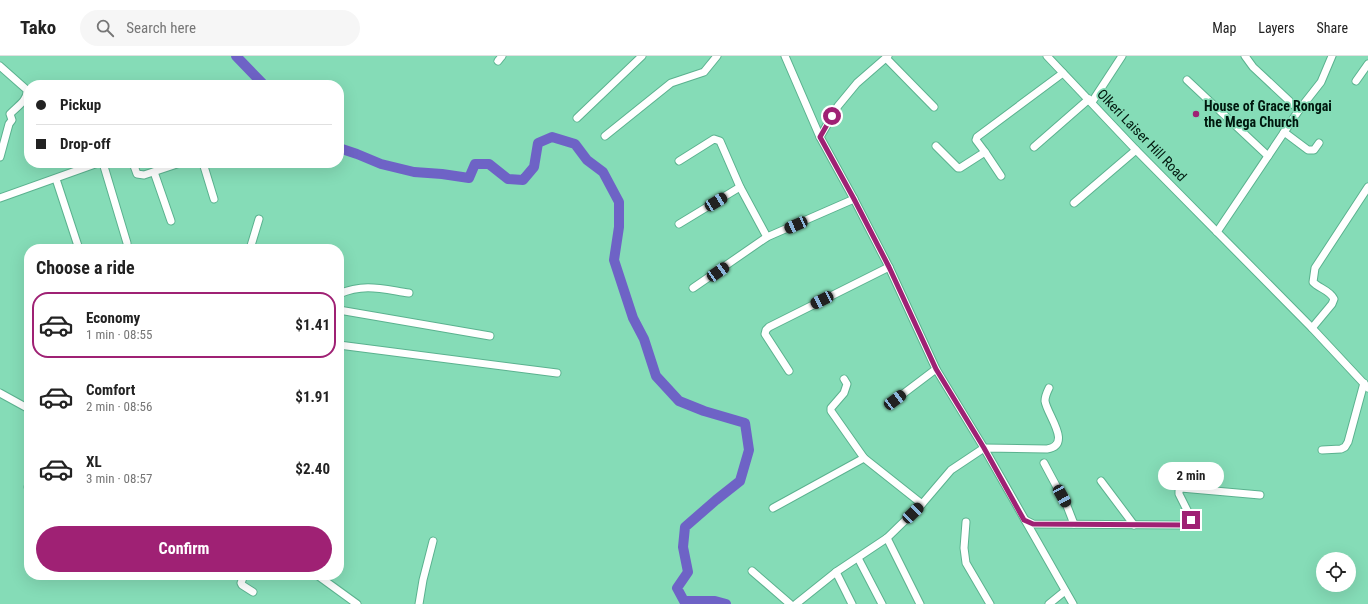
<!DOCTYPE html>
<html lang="en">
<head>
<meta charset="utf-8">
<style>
  body { margin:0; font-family:"Roboto Condensed",sans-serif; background:#f6f6f6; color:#222; height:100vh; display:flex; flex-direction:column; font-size:15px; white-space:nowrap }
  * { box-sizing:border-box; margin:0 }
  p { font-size:13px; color:#767676 }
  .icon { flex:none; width:22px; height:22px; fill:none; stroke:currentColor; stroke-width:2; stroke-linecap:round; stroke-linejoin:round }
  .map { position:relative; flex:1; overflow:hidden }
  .side { position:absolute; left:24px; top:188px; width:320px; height:336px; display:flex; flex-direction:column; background:#fff; border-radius:16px; box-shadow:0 4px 16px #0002 }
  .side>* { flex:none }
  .banner { position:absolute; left:24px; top:24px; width:320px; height:88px; border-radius:16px; box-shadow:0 4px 16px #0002; display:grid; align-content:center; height:88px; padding:0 12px; background:#fff }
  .buttons { position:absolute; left:1316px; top:496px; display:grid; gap:8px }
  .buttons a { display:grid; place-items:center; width:40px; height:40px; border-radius:50%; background:#fff; box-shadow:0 4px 16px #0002; font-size:20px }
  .end { position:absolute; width:18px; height:18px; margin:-9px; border:5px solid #9f2174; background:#fff; box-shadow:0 0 0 2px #fff }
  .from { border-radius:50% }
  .bubble { position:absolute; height:28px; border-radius:14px; background:#fff; box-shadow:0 4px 16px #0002; font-size:13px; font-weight:700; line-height:28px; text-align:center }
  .car { position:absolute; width:12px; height:24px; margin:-12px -6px; border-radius:5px; box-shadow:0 0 3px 1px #0007; background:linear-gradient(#222 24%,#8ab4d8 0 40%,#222 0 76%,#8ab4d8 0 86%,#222 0) }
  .banner b { display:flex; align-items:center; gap:14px; height:38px; font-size:15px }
  .banner b+b { border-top:1px solid #e0e0e0 }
  .banner i { width:10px; height:10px; background:#222 }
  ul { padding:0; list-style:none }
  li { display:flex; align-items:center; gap:12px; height:66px; margin:0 8px 6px; padding:0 4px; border:2px solid transparent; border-radius:16px }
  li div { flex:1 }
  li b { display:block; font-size:15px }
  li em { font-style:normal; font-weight:700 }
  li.selected { border-color:#9f2174 }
  li>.icon { width:36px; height:36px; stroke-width:1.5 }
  h2 { padding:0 12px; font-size:18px; line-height:48px }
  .primary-button { display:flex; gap:8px; margin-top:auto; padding:8px 12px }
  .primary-button a { flex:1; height:46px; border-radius:24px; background:#9f2174; color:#fff; font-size:16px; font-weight:700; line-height:46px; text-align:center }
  header { display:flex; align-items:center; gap:24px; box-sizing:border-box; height:56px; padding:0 20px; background:#fff; border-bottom:1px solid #e0e0e0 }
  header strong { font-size:19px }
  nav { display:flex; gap:22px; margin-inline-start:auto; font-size:14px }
  .search { width:280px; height:36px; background:#f6f6f6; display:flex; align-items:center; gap:10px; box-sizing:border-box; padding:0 14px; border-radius:22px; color:#767676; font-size:15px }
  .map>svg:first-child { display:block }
</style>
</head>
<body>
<header>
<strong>Tako</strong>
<div class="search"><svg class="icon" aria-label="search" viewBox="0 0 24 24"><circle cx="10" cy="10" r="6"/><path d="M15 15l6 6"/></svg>Search here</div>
<nav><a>Map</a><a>Layers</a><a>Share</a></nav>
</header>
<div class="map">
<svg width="1368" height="548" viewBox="0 0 1368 548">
  <rect width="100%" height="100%" fill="#85dcb7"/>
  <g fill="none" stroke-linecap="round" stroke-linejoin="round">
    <g stroke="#6e63c6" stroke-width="10">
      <polyline points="236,0 264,29"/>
      <polyline points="339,92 357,98 381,108 414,116 442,118 469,122 475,108 489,108 508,123 523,124 534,111 538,87 552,81 575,88 587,104 603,116 619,146 619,171 614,204 633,262 644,283 656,320 679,345 704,355 745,367 749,394 740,425 716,444 685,471 683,491 688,516 677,532 684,545 715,545 726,548"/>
    </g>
    <defs>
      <g id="minor">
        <polyline points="785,0 820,81 854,143 889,211 936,313 984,392 1073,548"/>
        <polyline points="1047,0 1136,94 1312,272 1368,332"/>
        <polyline points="1245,0 1253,11 1299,54"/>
        <polyline points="886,2 934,51"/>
        <polyline points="498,5 502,0"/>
        <path d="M0,10L27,34C28,45 16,51 10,58L12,64L9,68L0,101"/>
        <polyline points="1187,24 1268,100"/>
        <polyline points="1356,25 1368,8"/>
        <polyline points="1092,46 1122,0"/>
        <polyline points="577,62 642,0"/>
        <polyline points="1284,76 1308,94 1314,94 1319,87"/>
        <polyline points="605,80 671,27 704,16 717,0"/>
        <polyline points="820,81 838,50 857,27 888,0"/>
        <polyline points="936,90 958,112 960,112 985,96 976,84 977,81 1063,17"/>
        <polyline points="1034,91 1089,43"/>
        <polyline points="985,96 1001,120"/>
        <polyline points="679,105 714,83 720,85 740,131 767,181"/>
        <polyline points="103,107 127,187"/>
        <polyline points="133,107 137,118 144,119 180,107"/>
        <polyline points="203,107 214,143"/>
        <polyline points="154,116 171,165"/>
        <polyline points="56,123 79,193"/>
        <polyline points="0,142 98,107"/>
        <polyline points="1074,147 1136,94"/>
        <polyline points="679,168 740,131"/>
        <polyline points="1217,176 1299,54 1321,26 1332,0"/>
        <polyline points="250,193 259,163"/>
        <polyline points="693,232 767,181 854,143"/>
        <path d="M339,238C364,227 382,233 409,237"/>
        <polyline points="339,254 490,280"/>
        <path d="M1312,272L1332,248L1334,243C1330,234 1318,232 1313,226L1315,212L1368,131"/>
        <polyline points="339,289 557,317"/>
        <polyline points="789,315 765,278 766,274 769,271 889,211"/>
        <polyline points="844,323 847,328 844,337 831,352 831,355 864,402 922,448"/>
        <polyline points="0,337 29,353"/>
        <polyline points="895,344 936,313"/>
        <polyline points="1322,394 1341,393 1345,391 1348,386 1364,327"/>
        <polyline points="1044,407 1067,450 1074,468"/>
        <polyline points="1101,425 1134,469"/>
        <polyline points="28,431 29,432"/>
        <polyline points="773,452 864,402"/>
        <polyline points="1025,464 1033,468 1182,469 1191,464 1191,462 1179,438 1179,435 1181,432 1260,439"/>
        <polyline points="966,466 964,492 966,507 990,548"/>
        <polyline points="887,482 920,548"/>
        <polyline points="858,502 882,548"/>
        <polyline points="752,515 790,548"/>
        <polyline points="836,516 852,548"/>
        <polyline points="244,519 241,527 242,529 253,536"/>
        <polyline points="317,519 357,548"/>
        <polyline points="419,548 423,524 433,485"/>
        <path d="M796,548L836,516L887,482L922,448L951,414L984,392L1047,393C1073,389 1047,359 1045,345C1045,340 1047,336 1049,332"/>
        <polyline points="1049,548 1065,535"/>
      </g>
    </defs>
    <use href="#minor" stroke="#5bb28f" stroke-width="9"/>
    <use href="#minor" stroke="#fff" stroke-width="7"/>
  </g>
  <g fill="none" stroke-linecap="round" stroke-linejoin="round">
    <polyline stroke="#9f2174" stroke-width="5" points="832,60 820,81 854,143 889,211 936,313 984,392 1024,464 1033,468 1182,469 1191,464"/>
  </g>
  <circle fill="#9f2174" stroke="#85dcb7" stroke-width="1.5" cx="1196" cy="58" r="4"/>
  <g text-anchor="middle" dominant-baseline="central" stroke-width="3.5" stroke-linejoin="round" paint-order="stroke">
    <g font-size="14" font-weight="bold" fill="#00180e" stroke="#85dcb7" text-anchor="start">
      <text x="1204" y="50">House of Grace Rongai<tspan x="1204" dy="16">the Mega Church</tspan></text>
    </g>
    <g font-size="14" fill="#00180e" stroke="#85dcb7">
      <text transform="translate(1142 79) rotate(46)">Olkeri Laiser Hill Road</text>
    </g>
  </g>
</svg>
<div class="buttons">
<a><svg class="icon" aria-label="locate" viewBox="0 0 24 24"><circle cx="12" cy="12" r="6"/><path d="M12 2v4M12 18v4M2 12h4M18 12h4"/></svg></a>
</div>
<i class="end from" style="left:832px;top:60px"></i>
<i class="end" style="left:1191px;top:464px"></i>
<div class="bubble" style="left:1158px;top:406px;width:66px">2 min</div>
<i class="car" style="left:716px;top:146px;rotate:59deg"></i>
<i class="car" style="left:796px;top:169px;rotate:246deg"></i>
<i class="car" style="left:718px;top:216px;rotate:55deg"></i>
<i class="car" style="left:822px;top:244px;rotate:243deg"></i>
<i class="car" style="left:895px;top:344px;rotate:53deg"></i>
<i class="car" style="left:1062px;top:440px;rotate:151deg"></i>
<i class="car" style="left:913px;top:457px;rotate:46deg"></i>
<div class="banner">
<b><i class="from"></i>Pickup</b>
<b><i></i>Drop-off</b>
</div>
<section class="side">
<h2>Choose a ride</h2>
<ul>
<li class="selected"><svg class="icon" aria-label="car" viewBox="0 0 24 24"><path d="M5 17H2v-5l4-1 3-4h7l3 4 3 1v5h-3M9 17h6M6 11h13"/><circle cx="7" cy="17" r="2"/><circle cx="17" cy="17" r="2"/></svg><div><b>Economy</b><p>1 min · 08:55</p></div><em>$1.41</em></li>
<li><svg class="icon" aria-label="car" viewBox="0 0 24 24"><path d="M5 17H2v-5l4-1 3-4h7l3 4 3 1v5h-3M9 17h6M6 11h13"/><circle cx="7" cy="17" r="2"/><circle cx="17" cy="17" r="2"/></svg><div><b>Comfort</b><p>2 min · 08:56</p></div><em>$1.91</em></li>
<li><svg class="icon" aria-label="car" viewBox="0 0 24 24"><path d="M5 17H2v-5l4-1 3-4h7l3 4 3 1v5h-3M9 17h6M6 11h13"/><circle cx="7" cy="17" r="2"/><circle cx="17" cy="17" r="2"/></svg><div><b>XL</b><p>3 min · 08:57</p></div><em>$2.40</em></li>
</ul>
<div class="primary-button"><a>Confirm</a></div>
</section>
</div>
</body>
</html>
